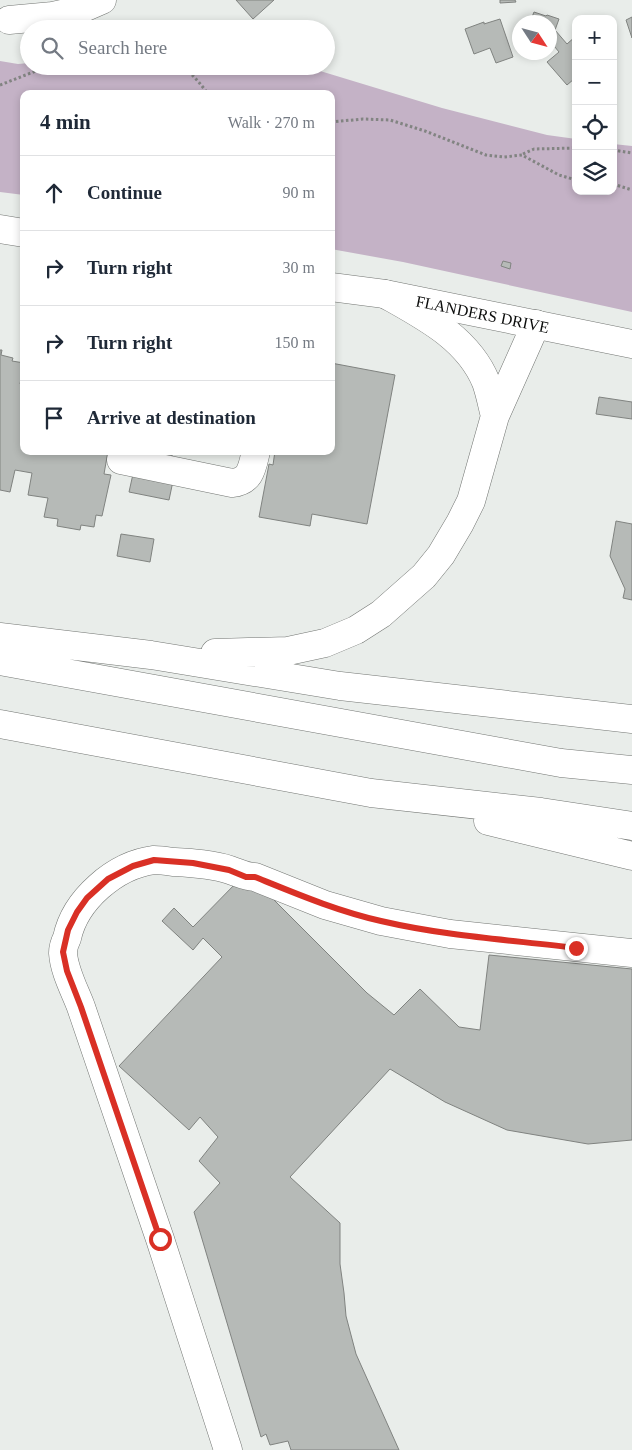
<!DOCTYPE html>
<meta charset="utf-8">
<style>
body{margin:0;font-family:"Times New Roman",serif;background:#f6f6f7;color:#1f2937}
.controls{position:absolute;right:15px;top:15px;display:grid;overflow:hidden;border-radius:10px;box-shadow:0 2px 8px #0003}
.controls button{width:45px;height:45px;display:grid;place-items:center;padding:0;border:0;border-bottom:1px solid #e0e1e3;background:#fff;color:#1f2937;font:25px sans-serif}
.compass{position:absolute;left:512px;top:15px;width:45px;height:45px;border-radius:50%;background:#fff;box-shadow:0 2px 8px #0003;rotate:126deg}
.stop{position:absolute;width:15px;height:15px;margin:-11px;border:4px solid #d93025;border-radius:50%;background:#fff}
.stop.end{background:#d93025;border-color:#fff;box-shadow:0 1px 5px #0008}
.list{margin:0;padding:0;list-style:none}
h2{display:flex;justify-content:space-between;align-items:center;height:65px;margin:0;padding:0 20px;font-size:21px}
h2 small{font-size:16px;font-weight:400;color:#747a83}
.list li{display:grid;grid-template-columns:32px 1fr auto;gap:15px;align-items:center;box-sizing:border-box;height:75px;padding:0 20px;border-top:1px solid #e0e1e3}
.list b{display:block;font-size:19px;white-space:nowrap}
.list em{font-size:16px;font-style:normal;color:#747a83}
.icon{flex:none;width:28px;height:28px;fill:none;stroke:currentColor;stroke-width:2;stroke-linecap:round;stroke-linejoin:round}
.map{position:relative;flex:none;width:632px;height:1450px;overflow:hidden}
.search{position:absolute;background:#fff;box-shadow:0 2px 8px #0003;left:20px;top:20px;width:315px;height:55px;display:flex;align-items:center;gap:12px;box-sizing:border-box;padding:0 18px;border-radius:28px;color:#747a83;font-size:19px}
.panel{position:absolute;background:#fff;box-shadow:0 2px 8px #0003;left:20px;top:90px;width:315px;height:365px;border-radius:10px}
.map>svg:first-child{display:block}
.green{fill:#c4b2c6}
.building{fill:#b6bab7;stroke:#808380}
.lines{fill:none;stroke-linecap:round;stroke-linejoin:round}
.minor-casing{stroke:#737673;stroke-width:29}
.highway-casing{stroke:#737673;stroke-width:29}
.path{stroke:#828482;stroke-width:3;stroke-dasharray:2.5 2.5;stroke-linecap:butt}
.minor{stroke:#fff;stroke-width:28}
.highway{stroke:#fff;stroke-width:28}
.route{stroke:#d93025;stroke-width:6}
.labels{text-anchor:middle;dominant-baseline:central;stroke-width:4;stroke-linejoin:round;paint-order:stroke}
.street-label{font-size:16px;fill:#0b0c0b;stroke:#f7fbf7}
</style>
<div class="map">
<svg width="632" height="1450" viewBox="0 0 632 1450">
<rect width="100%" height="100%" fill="#e9edea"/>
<path class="green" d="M0 61 18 64 29 63V66L307 67 442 108 547 135 576 139V191H613V144L632 146V312L403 262 331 249V94H24V195L0 192Z"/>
<path class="building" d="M236 0H274L253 19Z
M500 0H515L516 2 500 3Z
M534 12 546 16 547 15 559 19 555 30 567 44 576 36V82L574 79 567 85 547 62 559 52 550 41V22H530Z
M632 17V38L626 20Z
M500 19 513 57 496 63 490 48 474 54 465 29 484 22V24Z
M503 261 511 263 510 269 501 266Z
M0 350H2L1 355 13 358 12 361 24 363 20 384 24 385V451H108L104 474 111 475 102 516 96 515 94 527 81 525 80 530 57 526 58 519 44 517 48 498 28 495 32 473 15 470 10 492 0 490Z
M331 363 395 375 367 524 312 514 310 526 259 517 269 464 273 465 275 451H331Z
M599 397 632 402V419L596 414Z
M157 451H173L171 460 156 458Z
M133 474 173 481 169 500 129 492Z
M616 521 632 524V600L623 598 625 589 610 556Z
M121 534 154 539 150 562 117 556Z
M238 881 261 887 367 993 394 1015 420 989 459 1027 480 1030 489 955 632 969V1140L588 1144 507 1130 445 1102 390 1069 290 1177 340 1223V1264L344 1293 346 1316 356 1354 399 1450H291L288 1441 270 1445 266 1434 261 1437 194 1212 220 1183 199 1161 218 1137 200 1117 189 1130 119 1066 222 957 203 938 193 950 162 921 174 908 193 927Z"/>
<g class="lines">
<defs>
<g id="minor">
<path d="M9 20 53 16 79 10 102 0"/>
<path d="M0 229 24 233"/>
<path id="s1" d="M331 287 385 294 632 344"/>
<path d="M123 451 121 460 232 483C251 481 252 468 256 451"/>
<path d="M228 1450 160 1239 81 1007C75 991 64 971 63 953 63 948 65 942 67 938 75 900 115 865 154 860 160 860 167 861 173 862 191 863 212 864 230 870 239 873 246 877 255 877L325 905 381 921 450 934 632 953"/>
</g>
<path id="highway" d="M385 294C424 316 468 338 486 382 490 393 492 405 495 416
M0 637 151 655 340 686 632 719
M215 653 288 651 325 643 356 630 381 614 424 576 441 555 460 523 471 501 495 416 536 324
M0 661 561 763 632 770
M0 724 371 793 541 812 632 826
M488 821 632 856"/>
</defs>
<use href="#minor" class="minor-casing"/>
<use href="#highway" class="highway-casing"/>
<path class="path" d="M180 66C192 73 200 83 208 94
M0 85 41 69 57 66
M331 122 363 119 390 120 425 131 486 155 504 157 522 155 559 175 576 180
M613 150 632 153
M523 154 534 149 576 148
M613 184 632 190"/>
<use href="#minor" class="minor"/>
<use href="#highway" class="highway"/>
</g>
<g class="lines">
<path class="route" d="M160 1239 81 1007 67 971 63 952 68 930 77 912 87 898 108 879 133 866 154 860 193 863 229 870 246 877H255C297 894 337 911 381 921 445 936 511 940 576 948"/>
</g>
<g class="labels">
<g class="street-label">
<text stroke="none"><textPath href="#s1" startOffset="154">FLANDERS DRIVE</textPath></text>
</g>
</g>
</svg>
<div class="controls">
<button>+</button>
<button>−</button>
<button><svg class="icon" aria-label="locate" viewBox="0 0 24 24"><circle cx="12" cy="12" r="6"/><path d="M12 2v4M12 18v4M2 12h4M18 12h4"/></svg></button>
<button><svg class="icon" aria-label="layers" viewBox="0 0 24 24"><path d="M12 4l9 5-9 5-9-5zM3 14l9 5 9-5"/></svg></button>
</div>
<svg class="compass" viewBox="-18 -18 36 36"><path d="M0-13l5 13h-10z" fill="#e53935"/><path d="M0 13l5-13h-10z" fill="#747a83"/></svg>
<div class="stop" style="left:160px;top:1239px"></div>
<div class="stop end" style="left:576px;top:948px"></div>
<div class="search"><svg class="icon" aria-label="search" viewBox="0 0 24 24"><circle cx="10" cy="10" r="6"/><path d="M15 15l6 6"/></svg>Search here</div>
<section class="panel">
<h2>4 min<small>Walk · 270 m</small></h2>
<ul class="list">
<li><svg class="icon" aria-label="ahead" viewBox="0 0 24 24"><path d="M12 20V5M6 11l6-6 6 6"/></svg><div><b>Continue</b></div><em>90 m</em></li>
<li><svg class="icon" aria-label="right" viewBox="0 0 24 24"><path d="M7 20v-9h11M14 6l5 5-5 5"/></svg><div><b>Turn right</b></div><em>30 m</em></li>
<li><svg class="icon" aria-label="right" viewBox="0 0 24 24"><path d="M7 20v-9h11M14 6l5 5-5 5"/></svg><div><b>Turn right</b></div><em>150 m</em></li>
<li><svg class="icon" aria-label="arrive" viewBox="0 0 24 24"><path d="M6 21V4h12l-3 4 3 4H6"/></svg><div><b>Arrive at destination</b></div></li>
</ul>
</section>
</div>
